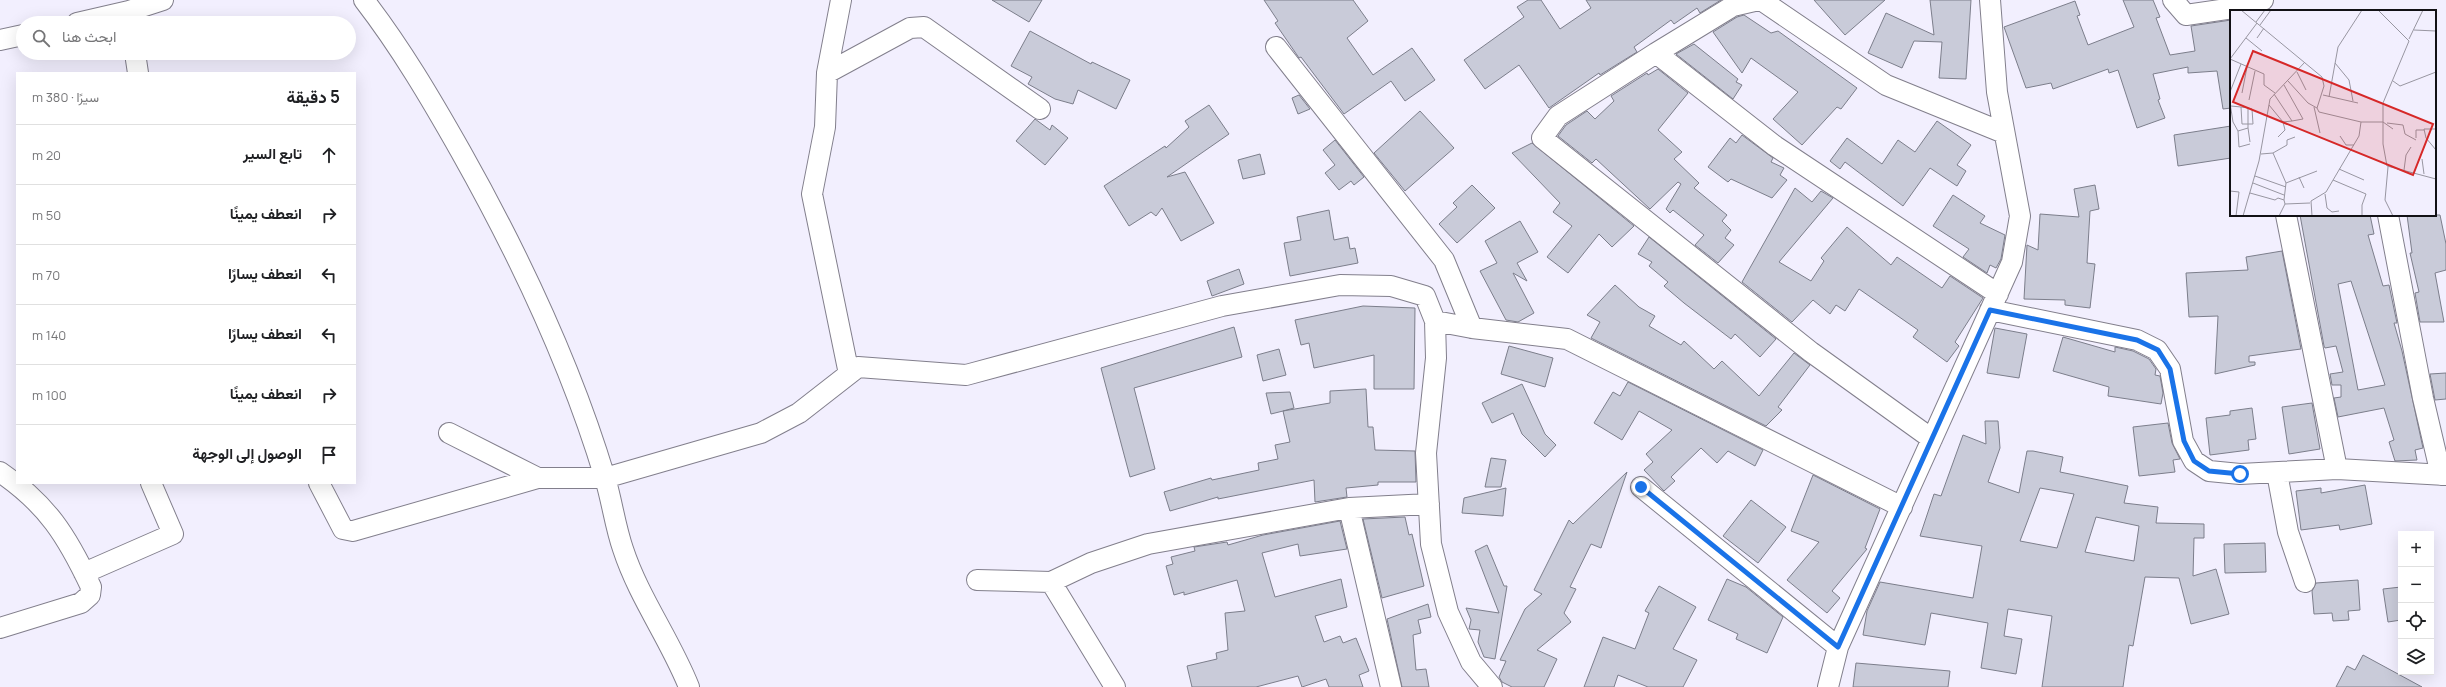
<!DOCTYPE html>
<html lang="ar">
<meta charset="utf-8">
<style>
body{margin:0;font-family:Manrope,Vazirmatn,sans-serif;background:#f6f6f6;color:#202124;direction:rtl}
.controls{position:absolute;right:12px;bottom:12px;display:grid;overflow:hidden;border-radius:0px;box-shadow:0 4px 16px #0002}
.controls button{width:36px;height:36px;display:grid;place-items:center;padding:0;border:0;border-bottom:1px solid #e0e0e0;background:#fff;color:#202124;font:20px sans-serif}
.stop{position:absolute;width:12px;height:12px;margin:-9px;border:3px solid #1a73e8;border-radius:50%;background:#fff}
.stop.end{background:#1a73e8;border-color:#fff;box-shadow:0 1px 4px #0008}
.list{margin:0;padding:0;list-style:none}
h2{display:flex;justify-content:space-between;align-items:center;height:52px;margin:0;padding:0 16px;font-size:17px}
h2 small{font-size:13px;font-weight:400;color:#757577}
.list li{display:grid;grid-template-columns:26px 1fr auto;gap:12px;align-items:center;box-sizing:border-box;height:60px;padding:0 16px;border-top:1px solid #e0e0e0}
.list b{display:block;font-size:15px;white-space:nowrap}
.list em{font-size:13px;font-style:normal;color:#757577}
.icon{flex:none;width:22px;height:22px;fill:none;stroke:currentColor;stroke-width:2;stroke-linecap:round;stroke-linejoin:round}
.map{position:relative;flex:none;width:2446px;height:687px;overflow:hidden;direction:ltr}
.search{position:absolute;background:#fff;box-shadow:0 4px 16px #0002;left:16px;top:16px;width:340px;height:44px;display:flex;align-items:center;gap:10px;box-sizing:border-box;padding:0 14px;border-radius:22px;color:#757577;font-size:15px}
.panel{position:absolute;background:#fff;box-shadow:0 4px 16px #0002;left:16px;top:72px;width:340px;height:412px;border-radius:0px;direction:rtl}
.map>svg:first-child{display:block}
.building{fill:#c9cbd9;stroke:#7c7e8b;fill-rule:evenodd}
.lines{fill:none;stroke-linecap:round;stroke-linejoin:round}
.minor-casing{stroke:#827f8c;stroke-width:22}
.minor{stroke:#fff;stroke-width:20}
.route{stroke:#1a73e8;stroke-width:5}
.inset-road{fill:none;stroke:#9896a1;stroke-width:1}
.view{fill:#d62828;fill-opacity:0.15;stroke:#d62828;stroke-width:2}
.inset-edge{fill:none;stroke:#121115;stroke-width:2}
</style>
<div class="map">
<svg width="2446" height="687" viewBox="0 0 2446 687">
<rect width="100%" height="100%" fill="#f2effe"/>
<path class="building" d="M992 0H1042L1029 22Z
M1264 0H1353L1368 21 1347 38 1373 75 1412 48 1435 80 1405 101 1391 81 1344 114 1301 57 1299 58 1297 55 1275 23 1278 21Z
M1528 0H1541L1560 29 1591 8 1586 0H1721L1700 13 1697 8 1674 24 1671 20 1634 47 1637 52 1600 75 1599 73 1549 108 1519 65 1485 89 1464 60 1524 17 1517 7Z
M1814 0H1885L1845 35Z
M1930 0H1971L1966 79 1939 78 1942 42 1914 41 1902 68 1868 53 1886 13 1934 35Z
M2123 0H2153L2160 17 2156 18 2170 55 2195 51 2191 26 2231 20V108L2223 109 2217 71 2188 73V67L2153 74 2160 99 2158 100 2165 118 2137 128 2118 70 2109 73 2108 69 2053 89 2051 83 2026 88 2004 27 2075 1 2080 15 2077 16 2088 45 2134 27Z
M1744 15 1771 33 1778 31 1857 88 1841 109 1837 107 1802 145 1773 119 1798 92 1751 58 1742 73 1713 32 1737 17Z
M1030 31 1091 64 1092 62 1130 80 1116 109 1078 90 1073 104 1055 99 1028 84 1032 77 1011 66Z
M1694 44 1738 79 1736 82 1742 85 1733 99 1676 54Z
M1658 69 1688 93 1658 130 1682 152 1674 159 1699 183 1694 188 1727 215 1722 221 1731 230 1725 238 1734 245 1718 263 1695 245 1704 235 1673 210 1670 213 1666 209 1681 184 1678 182 1650 209 1596 159 1592 163 1558 136 1566 125 1587 111 1595 119 1614 101 1611 96 1647 73 1648 75Z
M1299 95 1310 109 1298 114 1292 98Z
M1209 105 1229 134 1167 177 1185 172 1214 223 1181 241 1162 208 1156 216 1151 212 1129 226 1104 186 1165 146 1166 148 1189 127 1185 121Z
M1420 111 1454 148 1405 191 1374 153Z
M1035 119 1050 130 1052 125 1068 138 1045 165 1016 141Z
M1937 121 1971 145 1957 165 1966 171 1957 186 1930 168 1903 206 1845 162 1840 169 1830 161 1847 138 1882 164 1898 140 1915 152Z
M2231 126V158L2178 166 2174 135Z
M1742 135 1773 158 1771 162 1784 168 1780 175 1787 180 1772 198 1731 179 1728 182 1708 167 1730 138 1736 143Z
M1335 140 1364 177 1354 185 1351 181 1339 190 1325 173 1335 165 1323 150Z
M1532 143 1634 226 1612 247 1599 234 1568 273 1547 257 1572 226 1553 212 1560 203 1512 153Z
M1260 154 1265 174 1243 179 1238 160Z
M1472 185 1495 208 1457 243 1439 224 1457 207 1453 203Z
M2095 185 2099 209 2090 211 2087 263 2095 264 2090 308 2065 305V300L2024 299 2027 245 2038 250 2040 214 2079 217 2074 189Z
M1795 188 1812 202 1821 191 1833 198 1779 262 1811 281 1824 261 1821 258 1847 227 1891 265 1897 257 1942 288 1950 276 1983 298 1955 342 1959 346 1947 362 1913 337 1918 330 1859 289 1845 311 1836 305 1830 314 1813 300 1792 322 1742 282Z
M1953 195 1985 216 1980 223 2005 235 2001 259 1996 268 1990 265 1987 273 1963 257 1969 249 1933 226Z
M1329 210 1334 240 1348 237 1350 249 1355 248 1358 263 1290 276 1284 243 1301 240 1297 217Z
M2300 215H2370L2374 234 2368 235 2383 286 2389 285 2397 323H2394L2402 351 2423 448 2415 450 2417 460 2395 461 2389 442 2394 440 2384 408 2338 417 2334 398 2341 397V385H2332L2330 374 2343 372 2336 346 2325 348 2324 346ZM2351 281 2385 385 2358 390 2338 284Z
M2407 215H2440L2446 244V270L2435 273 2444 322H2420L2415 293 2419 292 2410 253H2412Z
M1520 221 1538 252 1517 263 1527 281 1513 273 1534 313 1518 322 1506 320 1480 271 1497 263 1485 241Z
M1649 237 1776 339 1760 357 1735 334 1731 339 1684 303 1664 286 1668 282 1649 266 1652 262 1638 254Z
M2282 251 2301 349 2249 356V362H2255V365L2215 374 2218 316 2189 317 2186 273 2248 270 2246 257Z
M1239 269 1244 284 1212 296 1207 281Z
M1615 285 1639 307 1655 316 1649 326 1681 345 1684 341 1714 369 1722 361 1759 396 1794 353 1810 365 1778 407 1782 410 1766 426 1591 338 1600 322 1587 315Z
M1363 306 1415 308 1414 389H1374V355L1314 368 1309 343 1301 345 1295 320Z
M1234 327 1242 357 1134 388 1155 469 1130 477 1101 368Z
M1995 328 2027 334 2019 378 1987 373Z
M2063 337 2115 352V347L2133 351 2149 359 2156 369 2155 375 2160 376 2163 393 2161 404 2108 396 2109 387 2053 371Z
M1509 346 1553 358 1545 387 1501 374Z
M1279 349 1286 375 1263 381 1257 355Z
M2446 373V399L2435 400 2430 374Z
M1628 382 1763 450 1755 466 1728 451 1717 463 1701 448 1671 477 1675 481 1664 491 1644 470 1653 462 1646 454 1672 430 1639 411 1622 440 1594 423 1613 392 1620 396Z
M1522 384 1545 434 1556 445 1545 457 1522 434 1513 413 1492 423 1482 403Z
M1366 389 1368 427H1373L1375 450 1415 451 1416 482H1378V485L1346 488 1347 497 1315 502 1314 480 1218 499V497L1170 511 1164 492 1211 478 1212 480 1259 470 1258 463 1278 459 1275 445 1290 442 1283 411 1271 414 1266 393 1290 392 1294 408 1283 411 1330 403V391Z
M2312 403 2320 449 2289 454 2282 407Z
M2252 408 2256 439 2248 440 2249 450 2210 455 2206 418 2230 415V411Z
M1985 421H1998L2000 448 1988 482 2019 493 2027 451H2033L2063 457 2060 472 2128 486 2124 503 2158 507 2156 523 2204 524V538H2194L2193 576 2216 569 2229 614 2191 624 2179 578 2145 577 2133 646 2129 645 2123 687H2042L2052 616 2008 609 2004 636 2022 639 2016 674 1981 668 1988 623 1931 613 1925 645 1863 635 1867 611 1880 582 1973 598 1982 546 1920 536 1934 494 1941 496 1963 435 1986 444ZM2040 488 2074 494 2057 548 2020 541ZM2096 517 2139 526 2134 561 2085 552Z
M2168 423 2172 443 2180 459 2173 460 2175 472 2139 476 2133 427Z
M1491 458 1506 460 1501 487H1485Z
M1627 472 1601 548 1591 544 1570 587 1576 589 1564 613 1571 622 1537 650 1557 659 1544 687H1512L1502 682 1499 677 1506 661 1500 660 1525 609 1542 594 1534 590 1569 520 1573 524Z
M1813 475 1880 509 1865 548 1867 549 1832 591 1840 598 1827 613 1787 580 1819 542 1791 531Z
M2365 485 2372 524 2340 530 2339 525 2301 530 2296 491 2321 488V493Z
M1506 488 1503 516 1462 513 1464 498Z
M1751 500 1786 527 1758 563 1723 536Z
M1405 517 1409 535 1412 534 1424 586 1382 598 1363 519Z
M1340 521 1347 549 1300 556 1298 544 1262 553 1275 597 1341 579 1347 607 1315 616 1324 642 1340 636 1343 643 1356 638 1369 671 1359 675 1363 687H1329L1326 679 1302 687 1298 676 1256 687H1192L1187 666 1217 659 1216 653 1228 650 1225 613 1245 611 1237 580 1184 595V592L1174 595 1166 566 1173 564 1171 557 1195 551 1194 547 1227 542 1228 545 1263 535Z
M2265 543 2266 572 2225 573 2224 544Z
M1487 545 1504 586H1507L1495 659 1484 657 1478 642 1480 630 1469 629 1471 620 1466 608 1499 613 1475 551Z
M1727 579 1746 587 1783 617 1767 653 1736 639 1738 634 1708 620Z
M2358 580 2360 610 2348 611 2349 620 2333 621 2332 613 2314 614 2312 591 2316 583Z
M1659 586 1696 607 1673 649 1697 660 1683 687H1648L1618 675 1614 687H1584L1603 637 1635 649 1649 613 1645 611Z
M2401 587V620L2388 622 2383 589Z
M1428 604 1431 617 1418 620 1421 633 1413 635 1416 670 1426 669 1429 687H1402L1387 619Z
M2363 655 2422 687H2336L2347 666 2355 670Z
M1856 663 1950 671 1948 687H1853Z"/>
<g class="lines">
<defs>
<path id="minor" d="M364 0C401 48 431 99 461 152 519 255 571 365 605 478 612 501 615 526 623 549 639 598 670 639 689 687
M841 0 827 73 825 127 812 194 849 374
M1759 0 1733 6 1656 53 1775 146 1998 294
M1761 0 1886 85 2004 133
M2173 0 2186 15 2240 7 2263 0
M77 23 129 11 163 0
M0 40 23 35
M1276 47 1444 260 1472 328
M135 53 138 73
M1656 53 1558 116 1542 138 1811 352 1932 439
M827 73 910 28 924 27 1040 109
M2286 215 2337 469
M2388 215 2423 398 2441 475
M1990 310 2137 340 2157 350 2170 369 2183 441 2194 461 2209 471 2240 474 2337 469 2446 475
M1435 321 1472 328 1567 339 1902 507
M449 433 538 478H605L761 433 799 413 858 367 966 375 1222 306 1340 285 1391 286 1425 296 1435 321 1436 358 1426 453 1431 544 1448 612 1471 662 1492 687
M0 472C47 504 67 536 91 587L90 595 81 603 0 628
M2277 473 2288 532 2305 582
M319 483 343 529 353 531 538 478
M1641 487 1838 647
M1349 508 1391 687
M84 573 173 534 151 483
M977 580 1051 582 1091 563 1148 544 1349 508 1429 504
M1051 582 1115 687
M1828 687 1838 647 2012 262 2020 216 1997 92 1990 0"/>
</defs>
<use href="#minor" class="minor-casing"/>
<use href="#minor" class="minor"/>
</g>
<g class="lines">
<path class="route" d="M1641 487 1838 647 1990 310 2137 340 2158 350 2170 369 2184 441 2194 461 2209 471 2240 474"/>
</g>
<g transform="translate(2230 10)">
<rect width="206" height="206" fill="#f2effe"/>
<path class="inset-road" d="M11 0 92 67 94 76 87 98 89 102 131 112H153L163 119M148 0 179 31 153 93V134L157 156 206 169M26 12 35 0M30 15 41 0M184 20 206 21M16 28 32 41M27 28 34 18M179 29 193 0M0 49 34 64V75L45 83M0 49 27 13M105 53 119 70 123 91M67 62 76 80M58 71 78 93 87 98M163 71 170 76 206 62M54 75 73 109 62 111M0 82 11 54M12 83 17 57M44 84 62 111 53 112M93 85 128 93M99 87 108 37 132 0M19 90 25 61M0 93 3 112 8 121 18 118V98M39 95 53 112 55 120 48 127M1 96 11 97 18 98 22 99 23 114H12L11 97M84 97 90 123M157 113 173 115 175 124 186 130M18 118 20 132M206 119H194L196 128 206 140M8 121 9 137 20 134M110 126 116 135H124M186 128V120H194M43 143 56 173 54 190M31 144 43 143 57 135V130L65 127M192 149 194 164M158 157 155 190 163 206M109 159 134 170M174 160 176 145 181 137M25 166 56 177M69 167 74 178M103 170 136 184 132 195V206M23 173 54 185M56 173 87 161M0 181 9 182 6 206M20 183 45 190 48 188 54 190 55 194M95 184 97 198 102 202 109 201M13 206 29 151 40 89 75 52M49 206 55 194 80 193M82 206 81 191 96 182 129 126 131 112"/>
<path class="view" d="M23 41 203 114 183 165 3 92Z"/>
<rect width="206" height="206" class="inset-edge"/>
</g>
</svg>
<div class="controls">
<button>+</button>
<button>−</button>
<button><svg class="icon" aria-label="locate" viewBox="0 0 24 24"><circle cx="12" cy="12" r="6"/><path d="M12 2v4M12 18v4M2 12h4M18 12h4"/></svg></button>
<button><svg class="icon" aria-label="layers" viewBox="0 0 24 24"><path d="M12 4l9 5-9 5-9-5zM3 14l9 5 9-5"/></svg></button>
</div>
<div class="stop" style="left:2240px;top:474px"></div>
<div class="stop end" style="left:1641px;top:487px"></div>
<div class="search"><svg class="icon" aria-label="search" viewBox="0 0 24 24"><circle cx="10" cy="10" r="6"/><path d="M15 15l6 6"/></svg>ابحث هنا</div>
<section class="panel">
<h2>5 دقيقة<small>سيرًا · 380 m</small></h2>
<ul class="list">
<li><svg class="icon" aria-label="ahead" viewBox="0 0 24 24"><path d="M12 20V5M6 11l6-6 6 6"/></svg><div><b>تابع السير</b></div><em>20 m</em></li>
<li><svg class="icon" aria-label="right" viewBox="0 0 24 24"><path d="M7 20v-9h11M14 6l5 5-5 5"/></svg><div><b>انعطف يمينًا</b></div><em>50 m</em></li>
<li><svg class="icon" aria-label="left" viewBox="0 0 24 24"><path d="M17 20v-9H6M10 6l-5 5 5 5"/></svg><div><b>انعطف يسارًا</b></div><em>70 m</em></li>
<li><svg class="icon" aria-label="left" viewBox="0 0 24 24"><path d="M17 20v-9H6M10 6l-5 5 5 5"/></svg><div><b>انعطف يسارًا</b></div><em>140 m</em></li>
<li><svg class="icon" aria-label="right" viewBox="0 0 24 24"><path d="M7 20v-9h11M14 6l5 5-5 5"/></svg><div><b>انعطف يمينًا</b></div><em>100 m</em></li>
<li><svg class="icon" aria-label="arrive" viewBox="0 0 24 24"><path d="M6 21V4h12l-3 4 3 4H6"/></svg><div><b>الوصول إلى الوجهة</b></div></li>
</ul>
</section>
</div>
